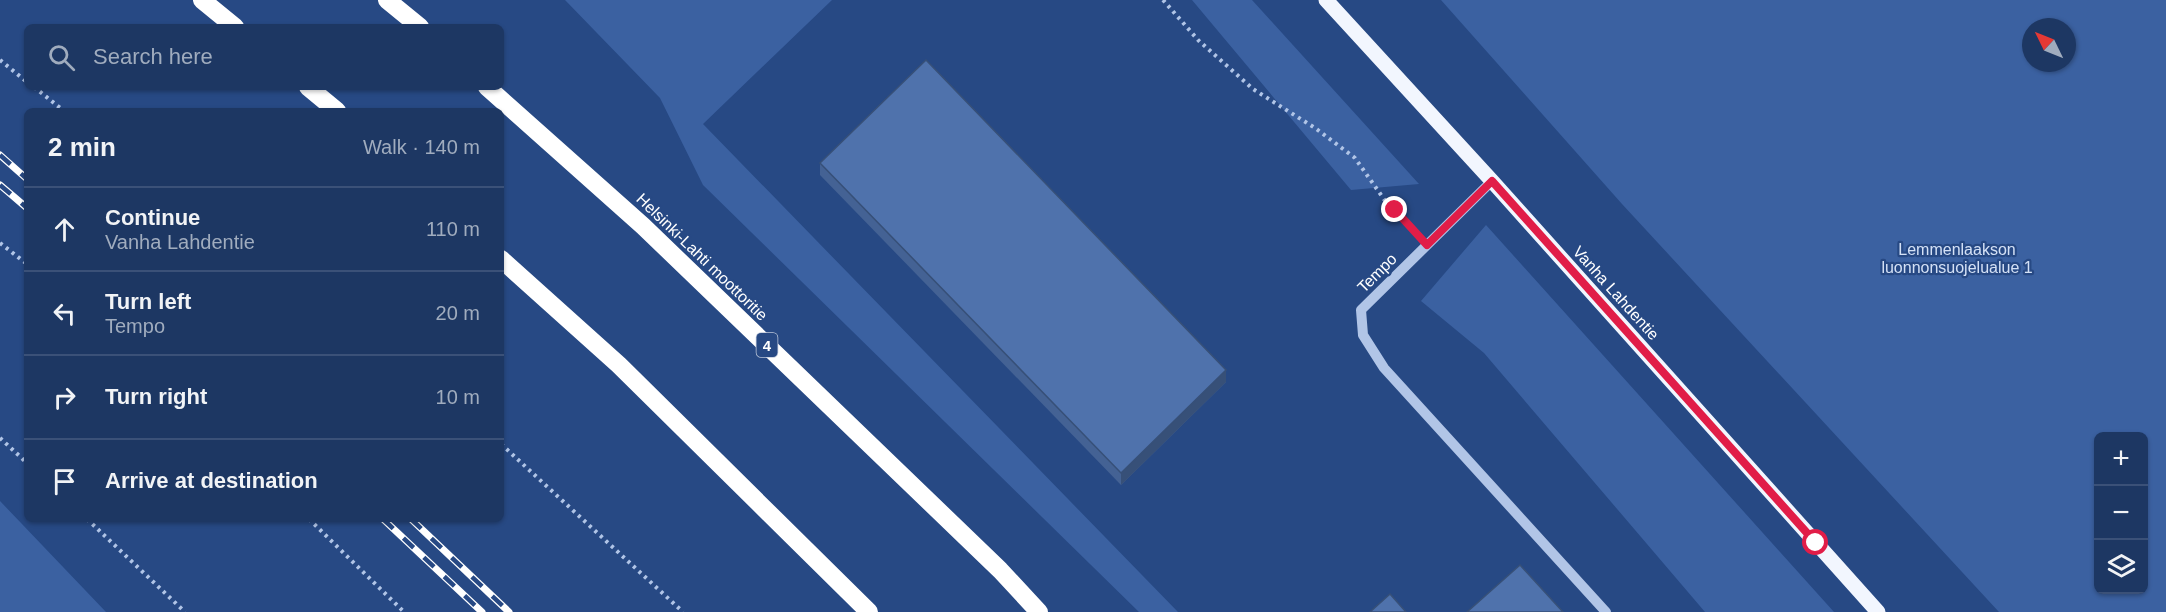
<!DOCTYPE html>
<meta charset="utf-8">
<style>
body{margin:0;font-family:Arial,sans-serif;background:#2a426c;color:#f1f3f6}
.controls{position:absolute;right:18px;bottom:18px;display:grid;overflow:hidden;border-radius:9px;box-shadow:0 2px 4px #0004}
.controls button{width:54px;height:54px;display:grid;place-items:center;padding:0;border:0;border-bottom:2px solid #3b5178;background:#1d3763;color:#f1f3f6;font:30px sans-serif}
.compass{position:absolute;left:2022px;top:18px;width:54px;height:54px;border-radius:50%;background:#1d3763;box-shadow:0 2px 4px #0004;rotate:313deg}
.stop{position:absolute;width:18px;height:18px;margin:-14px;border:4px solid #e11d48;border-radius:50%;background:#fff}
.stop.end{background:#e11d48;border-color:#fff;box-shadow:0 2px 6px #0008}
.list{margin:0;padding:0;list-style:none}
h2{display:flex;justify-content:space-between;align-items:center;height:78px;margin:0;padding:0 24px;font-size:26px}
h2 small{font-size:20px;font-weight:400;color:#a0acbe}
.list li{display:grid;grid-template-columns:39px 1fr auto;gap:18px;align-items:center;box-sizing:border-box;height:84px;padding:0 24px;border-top:2px solid #3b5178}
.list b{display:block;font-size:22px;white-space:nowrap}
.list p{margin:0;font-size:20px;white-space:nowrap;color:#a0acbe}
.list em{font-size:20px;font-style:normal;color:#a0acbe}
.icon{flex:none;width:33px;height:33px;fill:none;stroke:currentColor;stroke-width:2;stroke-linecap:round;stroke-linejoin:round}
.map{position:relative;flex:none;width:2166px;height:612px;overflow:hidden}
.search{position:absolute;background:#1d3763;box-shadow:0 2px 4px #0004;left:24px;top:24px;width:480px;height:66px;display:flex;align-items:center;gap:15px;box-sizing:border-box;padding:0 21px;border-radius:9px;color:#a0acbe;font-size:22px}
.panel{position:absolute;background:#1d3763;box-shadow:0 2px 4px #0004;left:24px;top:108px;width:480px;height:414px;border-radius:9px}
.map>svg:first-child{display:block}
.green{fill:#3b61a1;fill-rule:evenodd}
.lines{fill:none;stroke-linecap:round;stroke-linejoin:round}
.path{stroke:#b1c5e7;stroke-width:4;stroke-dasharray:3 4.5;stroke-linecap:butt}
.minor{stroke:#b1c5e7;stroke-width:10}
.major{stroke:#f2f6fe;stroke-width:15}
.highway{stroke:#fff;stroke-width:18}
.rail-casing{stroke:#fff;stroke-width:7}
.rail{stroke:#274984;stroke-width:4.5;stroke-dasharray:14;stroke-linecap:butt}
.wall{fill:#446294}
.shaded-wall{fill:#375078}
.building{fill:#4f72ac;stroke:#375078;stroke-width:1.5}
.route{stroke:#e11d48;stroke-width:8}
.labels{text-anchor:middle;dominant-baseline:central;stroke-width:4.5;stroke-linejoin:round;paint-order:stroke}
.shield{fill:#274984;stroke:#bec8da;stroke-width:1.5}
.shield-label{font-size:15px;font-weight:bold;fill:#fff}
.park-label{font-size:16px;fill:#d4e1f6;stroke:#274984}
.street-label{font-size:16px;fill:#fff;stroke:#274984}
</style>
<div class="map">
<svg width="2166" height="612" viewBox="0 0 2166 612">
<rect width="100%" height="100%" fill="#274984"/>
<path class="green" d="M565 0H832L703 124 1178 612H1139L703 185 660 98Z
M1192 0H1252L1419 184 1351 190Z
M1441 0H2166V612H1999L1622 204ZM2031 27H2067V63H2031ZM2098 436H2144V590H2098Z
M1486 225 1834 612H1705L1484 353 1421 301Z
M0 501 106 612H0Z"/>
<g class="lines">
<path class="path" d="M1163 0 1199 41 1253 89 1315 128 1355 158 1386 202 1414 231
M0 60 27 82
M34 87 64 111
M0 243 27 264
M0 438 27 463
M501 444 683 612
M87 519 185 612
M309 519 404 612"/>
<path class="minor" d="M1492 181 1361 310 1363 335 1384 368 1606 612"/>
<path class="major" d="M1326 0 1492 181 1878 612"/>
<path class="highway" d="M202 0 235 27
M387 0 420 27
M308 87 337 111
M487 87 643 226 1000 570 1039 612
M501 259 619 365 869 612"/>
<defs>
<path id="rail" d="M0 155 27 179
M0 185 27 208
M383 519 482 612
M411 519 509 612"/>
</defs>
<use href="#rail" class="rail-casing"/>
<use href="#rail" class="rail"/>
</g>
<path class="wall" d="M820 163 1226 382 1121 485 820 175Z"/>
<path class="shaded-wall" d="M1226 370V382L1121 485V473Z"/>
<path class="building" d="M926 60 1226 370 1121 473 820 163Z
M1520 565 1563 612H1467Z
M1390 594 1406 612H1370Z"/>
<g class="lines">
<path class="route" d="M1395 210 1427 245 1492 181 1816 543"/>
</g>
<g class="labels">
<rect class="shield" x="756.5" y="333" width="21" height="24" rx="4.5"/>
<g class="shield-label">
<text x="767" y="345">4</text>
</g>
<g class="park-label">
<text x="1957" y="249">Lemmenlaakson<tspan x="1957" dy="18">luonnonsuojelualue 1</tspan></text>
</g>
<g class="street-label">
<text transform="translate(702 257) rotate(44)">Helsinki-Lahti moottoritie</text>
<text transform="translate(1377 273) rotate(-45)">Tempo</text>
<text transform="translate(1616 293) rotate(48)">Vanha Lahdentie</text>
</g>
</g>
</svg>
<div class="controls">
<button>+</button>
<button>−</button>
<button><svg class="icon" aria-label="layers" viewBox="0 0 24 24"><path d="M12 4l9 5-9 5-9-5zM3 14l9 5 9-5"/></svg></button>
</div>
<svg class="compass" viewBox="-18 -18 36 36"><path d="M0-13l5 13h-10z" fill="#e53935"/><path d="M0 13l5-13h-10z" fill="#a0acbe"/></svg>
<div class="stop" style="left:1816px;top:543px"></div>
<div class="stop end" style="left:1395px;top:210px"></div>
<div class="search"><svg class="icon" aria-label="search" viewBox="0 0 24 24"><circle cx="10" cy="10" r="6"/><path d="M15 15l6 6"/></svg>Search here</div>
<section class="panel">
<h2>2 min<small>Walk · 140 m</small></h2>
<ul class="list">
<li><svg class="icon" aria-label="ahead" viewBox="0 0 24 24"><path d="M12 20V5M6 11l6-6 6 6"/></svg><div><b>Continue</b><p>Vanha Lahdentie</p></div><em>110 m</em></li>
<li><svg class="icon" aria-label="left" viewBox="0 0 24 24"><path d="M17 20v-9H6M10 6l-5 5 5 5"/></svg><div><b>Turn left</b><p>Tempo</p></div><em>20 m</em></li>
<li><svg class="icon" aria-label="right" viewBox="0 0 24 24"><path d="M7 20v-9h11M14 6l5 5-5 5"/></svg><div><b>Turn right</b></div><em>10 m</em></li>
<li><svg class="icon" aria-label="arrive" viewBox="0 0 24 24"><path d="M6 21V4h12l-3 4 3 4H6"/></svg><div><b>Arrive at destination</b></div></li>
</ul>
</section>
</div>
